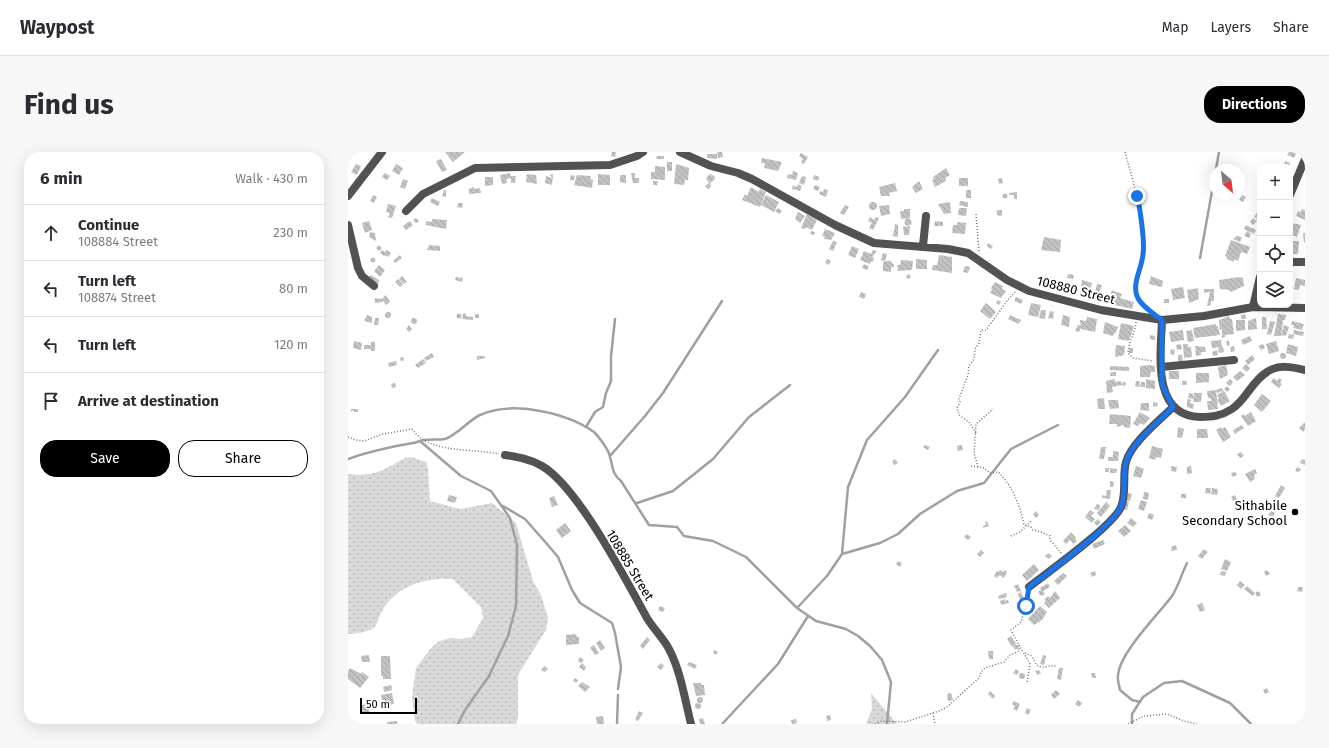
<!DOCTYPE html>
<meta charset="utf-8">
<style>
body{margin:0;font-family:"Fira Sans",sans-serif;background:#f7f7f7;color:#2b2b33}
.controls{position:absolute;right:12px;top:12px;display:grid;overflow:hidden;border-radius:8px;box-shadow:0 4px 16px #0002}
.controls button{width:36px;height:36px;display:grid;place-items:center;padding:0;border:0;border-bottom:1px solid #e1e1e2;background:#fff;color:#2b2b33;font:20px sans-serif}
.compass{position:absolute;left:861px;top:12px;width:36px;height:36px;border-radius:50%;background:#fff;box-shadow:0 4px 16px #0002;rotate:152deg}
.scale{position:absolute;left:12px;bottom:10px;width:57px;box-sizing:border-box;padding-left:4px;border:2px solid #000;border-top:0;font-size:11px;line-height:14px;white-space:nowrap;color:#000;-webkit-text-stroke:3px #fff;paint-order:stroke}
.stop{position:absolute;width:12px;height:12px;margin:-9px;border:3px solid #1a73e8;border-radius:50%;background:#fff}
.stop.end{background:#1a73e8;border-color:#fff;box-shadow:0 1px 4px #0008}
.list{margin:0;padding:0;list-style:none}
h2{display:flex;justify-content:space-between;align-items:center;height:52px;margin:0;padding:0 16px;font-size:17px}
h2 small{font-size:13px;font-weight:400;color:#7c7c81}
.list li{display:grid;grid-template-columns:26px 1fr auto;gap:12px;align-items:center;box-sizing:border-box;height:56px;padding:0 16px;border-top:1px solid #e1e1e2}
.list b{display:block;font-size:15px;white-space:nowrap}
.list p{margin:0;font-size:13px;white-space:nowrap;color:#7c7c81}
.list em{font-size:13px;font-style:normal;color:#7c7c81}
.actions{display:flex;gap:8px;padding:12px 16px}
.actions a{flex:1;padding:9px 0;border:1px solid #000;border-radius:16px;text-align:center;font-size:14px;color:#000}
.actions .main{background:#000;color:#fff}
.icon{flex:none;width:22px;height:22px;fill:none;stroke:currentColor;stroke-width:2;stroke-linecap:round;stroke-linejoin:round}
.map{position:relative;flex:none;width:957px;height:572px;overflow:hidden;border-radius:16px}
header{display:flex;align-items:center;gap:24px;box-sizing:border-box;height:56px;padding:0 20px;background:#fff;border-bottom:1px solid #e1e1e2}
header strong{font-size:19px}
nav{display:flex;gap:22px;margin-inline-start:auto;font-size:14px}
.intro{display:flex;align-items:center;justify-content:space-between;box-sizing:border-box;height:96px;padding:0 24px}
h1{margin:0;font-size:28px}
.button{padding:10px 18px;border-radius:16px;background:#000;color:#fff;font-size:14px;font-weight:700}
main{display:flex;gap:24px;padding:0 24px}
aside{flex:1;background:#fff;border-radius:16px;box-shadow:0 4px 16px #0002}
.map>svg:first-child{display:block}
.grass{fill:url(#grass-dots)}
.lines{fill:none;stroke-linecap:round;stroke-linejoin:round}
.stream{stroke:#a0a0a0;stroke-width:2.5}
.building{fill:url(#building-back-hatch)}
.path{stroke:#747474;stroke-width:1.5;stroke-dasharray:1 2;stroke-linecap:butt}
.minor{stroke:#525252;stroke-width:8}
.route{stroke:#1a73e8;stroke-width:5}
.poi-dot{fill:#000;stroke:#fff;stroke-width:1.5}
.labels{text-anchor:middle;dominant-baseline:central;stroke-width:4;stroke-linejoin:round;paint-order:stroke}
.street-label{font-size:13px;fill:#000;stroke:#fff}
.poi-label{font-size:13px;fill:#000;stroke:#fff;text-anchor:end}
</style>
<header>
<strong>Waypost</strong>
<nav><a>Map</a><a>Layers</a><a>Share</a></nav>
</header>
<div class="intro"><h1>Find us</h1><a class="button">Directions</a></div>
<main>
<aside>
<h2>6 min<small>Walk · 430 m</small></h2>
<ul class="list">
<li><svg class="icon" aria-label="ahead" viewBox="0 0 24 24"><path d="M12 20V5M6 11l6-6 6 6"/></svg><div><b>Continue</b><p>108884 Street</p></div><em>230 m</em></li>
<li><svg class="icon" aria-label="left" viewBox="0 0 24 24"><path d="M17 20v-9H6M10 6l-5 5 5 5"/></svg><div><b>Turn left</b><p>108874 Street</p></div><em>80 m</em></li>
<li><svg class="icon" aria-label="left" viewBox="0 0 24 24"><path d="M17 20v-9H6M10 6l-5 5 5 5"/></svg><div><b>Turn left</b></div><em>120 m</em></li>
<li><svg class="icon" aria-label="arrive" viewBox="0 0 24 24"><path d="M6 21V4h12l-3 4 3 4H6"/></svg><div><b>Arrive at destination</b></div></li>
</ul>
<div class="actions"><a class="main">Save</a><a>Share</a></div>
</aside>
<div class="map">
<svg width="957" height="572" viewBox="0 0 957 572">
<defs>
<pattern id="grass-dots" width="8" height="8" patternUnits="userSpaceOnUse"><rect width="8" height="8" fill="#d9d9d9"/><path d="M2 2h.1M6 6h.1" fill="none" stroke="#b8b8b8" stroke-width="1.8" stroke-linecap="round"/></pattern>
<pattern id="building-back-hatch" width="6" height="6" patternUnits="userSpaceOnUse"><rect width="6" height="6" fill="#c2c2c2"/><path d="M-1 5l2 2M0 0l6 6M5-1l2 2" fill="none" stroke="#a5a5a5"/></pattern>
</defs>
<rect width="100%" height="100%" fill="#fff"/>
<path class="grass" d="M63 305 78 310 80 316 82 349 112 357 144 351 168 371 185 429 193 443 200 466 198 478 170 523V566L168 572H69L67 569 64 545 68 516 83 496 91 489 103 486 113 487 124 485 135 466 133 455 105 427C77 425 47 434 33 461 30 466 30 473 24 477 18 480 7 482 0 482V322C27 325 35 318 57 306Z
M523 541 549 572H518L524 557Z"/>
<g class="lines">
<path class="stream" d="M852 106 871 0
M238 275 247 260 255 255 258 241 263 229V204L267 167
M72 289 113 324 143 339 162 366 169 393 168 454 160 484 141 524 117 558 110 572
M262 304 297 264 315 241 374 149
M0 307C22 299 42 295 65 291 69 291 72 288 76 288 83 287 91 288 97 287 108 284 121 268 132 263 164 248 219 261 246 280 251 285 261 298 262 305 265 315 264 322 273 329L301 373 329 375 336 384 365 389 398 405 449 456 468 469 498 477 510 484 522 494 534 508 543 530 539 572
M289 351 325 339 365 307 401 265 442 233
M155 354 177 367 199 392 210 405 224 438 232 451 264 471 267 481 273 515 270 537
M494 402 532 391 550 382 572 362 609 339 636 331 663 297 710 273
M449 456 479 424 494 402 500 335 519 288 557 245 590 198
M792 550 784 548 772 538C771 533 769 527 770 523 772 500 810 463 824 444 830 435 834 421 839 411
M375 571 430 512 460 464
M269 572 270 543
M784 572V562L795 545 816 531 834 529 882 551 903 572"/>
</g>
<path class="building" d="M97 0H117L105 10Z
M264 0H268L267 5 263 4Z
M369 0H374L375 5 370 6Z
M941 0H949L946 6 939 3Z
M453 1 460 5 456 12 453 10 455 7 451 4Z
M359 2H369V7L359 6Z
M309 4H316V7H308Z
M414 6 434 10 430 19 416 16 417 11H413Z
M93 7 99 18 94 20 88 9Z
M937 9 942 11 940 15H935Z
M319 10H324V19H319Z
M8 12 13 14 9 23 3 20Z
M48 12 55 16 51 23 44 19Z
M328 12 341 16 340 28H337L336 33 326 32Z
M307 14 317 15V28L303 27V20H307Z
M598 16 602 23 597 26 598 29 587 35 584 28 586 27 585 25Z
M445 19 450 21 448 28 439 26 440 22 444 23Z
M37 21 42 24 39 28 34 25Z
M162 21 163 26 158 27 159 31 154 32 152 23Z
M283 21H287V26H291V31H285Z
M179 22 188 23 189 32 178 30Z
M205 22 204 33 197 31 198 24 204 26 202 23Z
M250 22 262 23V33H250Z
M362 22 366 24 367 27 362 31 363 35 360 37 357 34 361 31 358 26Z
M223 23 227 24 226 28H222Z
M229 23 243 24 242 27 245 28 244 36 226 33Z
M272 23H278V31L272 30Z
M466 23 471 25 470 29 465 27Z
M163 24H168L167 31H163Z
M454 24 458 25 456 33 451 31Z
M137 25H145V33L137 34Z
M611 26H620V34H611Z
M654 26 655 31 651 32 650 27Z
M55 27 60 29 57 37 52 35Z
M305 29H310L309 33H305Z
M571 29 575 37 568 41 564 35Z
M547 31 549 39 541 41 542 44H533L531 35Z
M450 32 454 34 452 39 444 37 445 33 449 35Z
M467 33 472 35 470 39 465 37Z
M126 35V37L132 36 133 41 121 42V37Z
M403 35 411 40 412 37 418 40 412 55 394 48 397 42 399 44Z
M476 37 480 38 478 45 471 42 472 39 475 40Z
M96 38H98V45L94 44Z
M618 38H623V46H618Z
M669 40V47H666V43H661V41Z
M654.5 44a2.5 2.5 0 1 1 5 0a2.5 2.5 0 1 1-5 0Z
M25 43 29 45 26 51 22 49Z
M418 43 431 50 426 60 413 53Z
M894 43 898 45 895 50 891 48Z
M84 46 92 50 90 54 82 50Z
M612 49 620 50V55L611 53Z
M602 50 603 61 596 62 590 52Z
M521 54a4 4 0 1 1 8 0a4 4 0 1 1-8 0Z
M110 51H115L114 56 109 55Z
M40 52 48 54 44 66 40 65 42 61 38 60Z
M497 53 501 55 496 63 492 61Z
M541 53 542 62 533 64 531 54Z
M430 56 434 59 431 62 427 59Z
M611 56H619L618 64 610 63Z
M912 56V69L906 65Z
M556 57H562V66L553 67 552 59H556Z
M954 57 957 58V68L948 64 950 59 953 60Z
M649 58H654V64L649 63Z
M450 60 457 64 452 71 447 67Z
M459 62 469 68 464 78 458 75 457 77 453 76Z
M522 65 526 68 528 65 531 66 525 78 521 76 524 71 520 69Z
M68 66 71 69 68 71 65 68Z
M905 66 909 69 905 73 902 70Z
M556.5 70a3.5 3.5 0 1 1 7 0a3.5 3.5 0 1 1-7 0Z
M84 67 99 68 98 77 78 73V69L84 70Z
M21 69 24 78 17 81 14 71Z
M62 69 65 73 58 78 55 74Z
M587 69 595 70V74H586Z
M609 70 618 71 617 82 604 81 605 73H609Z
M944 71 953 73 949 85 944 83V81L942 80Z
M547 72 550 73V85L545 84Z
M898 73 908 78 906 82 896 77Z
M562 74 561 83H556L555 75Z
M477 77 487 81 483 88 476 87 477 85 474 84Z
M463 79 467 80 466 83 462 82Z
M899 79 903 82 901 86 896 84Z
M22 80 27 81 28 89 21 85Z
M955 81H957V91H956Z
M889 84 894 85 892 90 885 87Z
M696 85 713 88 712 100 693 98Z
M883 88 902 95 899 102 893 100 890 109 886 107V110L879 107V105L877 104Z
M485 89 489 90 485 99 481 97Z
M942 89H951L950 102H942Z
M640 91 645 94 643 97 639 94Z
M31 93 34 96 31 99 28 96Z
M81 93 92 94V99L79 98Z
M504 94 511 97 507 106 500 103Z
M34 98 37 100 39 98 43 101 40 105 37 103 36 104 32 101Z
M525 98 529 99 524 105 526 106 525 110 523 109 522 112 512 108 516 99 523 102Z
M535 101 539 102 537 109 533 108Z
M52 103 54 106 47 111 45 109Z
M591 103 604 105V121L584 118 585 113H589Z
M22.5 108a2.5 2.5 0 1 1 5 0a2.5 2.5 0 1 1-5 0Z
M479 107 483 109 481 113 477 111Z
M568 107 579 108V117H568Z
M553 108 565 109 564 118 550 119 549 113H552Z
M538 109H542L546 113V115H543V120L535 119V110Z
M516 112 521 114 519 118 514 116Z
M31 113 37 118 32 125 26 119Z
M617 114 622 115 620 121 615 120Z
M561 122 563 126 559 127 558 124Z
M720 122 726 123 725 127 719 126Z
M23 123 31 128 30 132 21 125Z
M54 124 59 130 55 132 51 127Z
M803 124 815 129 814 135 801 132Z
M108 125 115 126 114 130 107 128Z
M891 125 895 126 896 134 883 140 881 138 872 137 871 128Z
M948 126 957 128V134L952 133 951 138 946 137Z
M50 127 55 133 52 135 47 130Z
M734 128 744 131 741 143 732 141Z
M647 130 655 134 654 137 658 139 653 146 642 141 644 138 643 136Z
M749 132 754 133 751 141 747 140Z
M835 135 837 146 825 148 823 137Z
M850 136 851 147 841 151 839 138Z
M856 137H866V149H863V153L859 154 862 140 856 141Z
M764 138 774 142 772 146 786 150 784 157 759 151Z
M513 140 518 142 516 147 511 145Z
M38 143 42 150 38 153 35 148V150L27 151V146L34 147Z
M668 145 675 148 673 152 666 149Z
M816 147H821V151H816Z
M650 148 653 150 651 153 648 151Z
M638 151 648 160 642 167 632 159Z
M683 151 693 153 690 165 680 163Z
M693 158H698L697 167 691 166Z
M702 159 706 160 705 167 700 166Z
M37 163a3 3 0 1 1 6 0a3 3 0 1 1-6 0Z
M118 161V164L125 165V168L114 167 115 162Z
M108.5 164a2.5 2.5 0 1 1 5 0a2.5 2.5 0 1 1-5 0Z
M127 162H131V166H127Z
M897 162 898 167H893V163Z
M930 162 938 163 937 168H935L933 184H926Z
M19 163 24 165V171L16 169Z
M662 163 673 168 671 172 660 167Z
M715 163 722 165 721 175 713 173Z
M881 164 882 167H884L886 182 877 183V185L874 186V177L872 178 871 168Z
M739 165 749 167 747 180 733 177 732 168 738 169Z
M914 165H918L919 177H914Z
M63 169a3 3 0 1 1 6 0a3 3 0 1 1-6 0Z
M27 166H31L30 173H26Z
M908 166 909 177 900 178V169Z
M888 168H897V178L888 179Z
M922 169 927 170 923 183 919 182Z
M944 169 956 172 954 178 945 176 946 173H943Z
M757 170 770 175 768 180 764 184 755 181Z
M773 171 786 174 781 189 770 187Z
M868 172V174H870L872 183 847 186 845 176Z
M61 173 64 177 61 180 58 177Z
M730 173 733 174 731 180 727 179Z
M936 173 941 175 938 184 933 183Z
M835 178 836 188 823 190 821 180Z
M844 178 846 189 840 190 838 179Z
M946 178 956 180 955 184 945 182Z
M941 182 946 183 945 187 940 186Z
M802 183 807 184V188L802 187Z
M902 184 904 189 895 193 893 188Z
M873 188 874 195 864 196 863 189Z
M6 189 14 191 13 198 5 196Z
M878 189H881L882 193 879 194Z
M928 189 931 199 921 202 918 192Z
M23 190H27V199H23V197H16V193H23Z
M833 192 834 197 829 198 828 193Z
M835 192H840V195H843L844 205 836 206Z
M915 192 917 196 913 198 910 194Z
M940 192 950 195 948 204 938 201Z
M768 193 777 194 776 203 768 205 767 203Z
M847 194 857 195 858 200H853V203L848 204Z
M886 194 887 199 883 200 882 195Z
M875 195 876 200 871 201 870 196Z
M781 196H785V201H781Z
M823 197 827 198 826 203 822 202Z
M869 198 870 203 865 204 864 200Z
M84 201 86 205 78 209 76 206Z
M932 204a3 3 0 1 1 6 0a3 3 0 1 1-6 0Z
M830 203H834L835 209H830Z
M904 203 907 207 900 213 897 209Z
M129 204H137V206L129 208Z
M52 207a2 2 0 1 1 4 0a2 2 0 1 1-4 0Z
M75 207 78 211 70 216 67 213Z
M48 209 49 213 41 215 40 211Z
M898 212 902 216 899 220 894 216Z
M802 213 807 214V220H803L802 225H792V214Z
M878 213 880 223 872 227 870 215Z
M762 214 781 215V219L762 218Z
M821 219H831V227H821Z
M892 219 897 223 889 229 885 225Z
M763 220H768V224H762Z
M848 221H861V230L848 231Z
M926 226 929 229 931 226 934 228 932 231 934 232 931 236 923 230Z
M767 227V230L773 229 774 233 764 235 765 240 759 241 758 229Z
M798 227 807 229V237L798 236Z
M882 227 885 230 882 234 878 231Z
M788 229H792L791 235 787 234Z
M834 229H839L838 233H834Z
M774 232a2 2 0 1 1 4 0a2 2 0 1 1-4 0Z
M793 230H797V235H792Z
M47 231 48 235 44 236 43 232Z
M879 234 882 237 879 240 876 237Z
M874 236 875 239 869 241 868 238Z
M868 238 870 257 860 258 859 249H863V246H860L859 239Z
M876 239 882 249 873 254 869 248 871 247 869 243Z
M841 241 845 242V247L840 246Z
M846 241H854L853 250H845Z
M914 242 923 249 914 260 906 253Z
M756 246 757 257H750L749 247Z
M839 247 843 248 842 251 846 252 845 257 839 255Z
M760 248H770L771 256 762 257Z
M805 250 810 251 809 255 805 254Z
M793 251H801V259L792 258Z
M3 257H10V260H6V258L3 260Z
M792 260 802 266 796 273 792 271 790 274 785 272Z
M903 260 908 269 900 274 893 264 896 262 897 264Z
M762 262 783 264 782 276 776 275V273L768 275 769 272H761Z
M957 270V277L955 280 951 276Z
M894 273 896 276 887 282 885 278Z
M830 275 836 277 834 286 829 285Z
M873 275 874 277 877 275 883 285 875 290 868 278Z
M849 277H859L860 286H849Z
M577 293 582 295 580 298 575 295Z
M614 293 615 298 610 299 609 294Z
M804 294 815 297 813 306 808 305 807 308 801 306Z
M753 295H758L756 307H751Z
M765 299 771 300 770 309H760V305H765Z
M893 300 896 304 892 306 889 302Z
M547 307 550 311 546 313 544 309Z
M954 307 957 308V313L952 311Z
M788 314 796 317 793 326 785 324Z
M823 314 829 315 828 320 823 319Z
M843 314 844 321 839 322V315Z
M949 315 953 317 951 320 947 319Z
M757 316H761V320H757Z
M762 316 769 317 768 321H762Z
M907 317 909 321 906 323 907 327 902 330 897 322Z
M888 320 889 323 884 325 883 321Z
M762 329 766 330 765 335H762Z
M933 333 937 336 931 346 927 344Z
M858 336H863L862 342 857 341Z
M864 336 870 337 869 343 863 342Z
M759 338H763L762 347 754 346V343L758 344Z
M796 340 801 341 800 348 795 347Z
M780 341 784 342 782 349 778 348Z
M833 342H838V346H833Z
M101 343 109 345 107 351 99 349Z
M887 343 889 347 885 349 883 345Z
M206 344 210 353 204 355 201 346Z
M793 348 799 350 796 359 790 357Z
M778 349 781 350 779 358 775 357Z
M758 350 762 354 753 365 749 361Z
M749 352 752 353 751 358 746 357Z
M742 358 746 361 743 364 747 367 744 371 737 365Z
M688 359 691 363 688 366 685 362Z
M923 359 927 361 925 365 920 363Z
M801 361 806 363 804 368 799 366Z
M783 366 789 371 785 375 779 371Z
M750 367 753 370 749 374 746 371Z
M907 367 914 370 912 375 905 372Z
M639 369 641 374 635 376V374L638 373 637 370Z
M850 369H855L856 374 850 375Z
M217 371 223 379 214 386 208 378Z
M777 373 783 379 776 385 770 379Z
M723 380 728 386 727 387 729 389 725 392 722 388 718 392 715 389Z
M619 382 623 385 620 388 616 385Z
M755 388 757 392 746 397 744 392Z
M828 393 829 398 824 399 823 395Z
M856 397 860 400 854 407 850 404Z
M633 398 636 401 632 405 629 402Z
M700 401 704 404 701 407 697 404Z
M877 407 883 410 879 419 873 417Z
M550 409 554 411 552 415 548 412Z
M686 412 691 418 679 429 674 423Z
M652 418 655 420 657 418 659 420 656 426 651 423 649 426 646 424 649 419 650 420Z
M919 418 922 422 918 424 916 420Z
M747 419 748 423 744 425 742 421Z
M873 419 878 420 877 424 872 423Z
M715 421 719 424 710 433 706 429Z
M892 429 897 433 893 437 889 433Z
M700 431 702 435 695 439 697 442 693 444 690 440 693 438 692 436Z
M670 432 673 439 669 440 666 434Z
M899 434 907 441 905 444 896 437Z
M950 435H955L954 440 949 439Z
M707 439 712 446 701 456 696 451 698 449 696 448 700 444 702 446Z
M907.5 442a2.5 2.5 0 1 1 5 0a2.5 2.5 0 1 1-5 0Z
M673 440 676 447 672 448 670 442Z
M658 441 659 445 651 447 650 444Z
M657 447V449L660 448 661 451 653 453 652 449Z
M854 451 857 458 852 460 849 453Z
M312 454 317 456 315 460 310 458Z
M692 454 699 460 694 468 686 473 680 467Z
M228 482 229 485H231V492L218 493V483Z
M663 484 668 491 664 495 659 487Z
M299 485 302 488 295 497 292 494Z
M252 488 257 496 253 499 248 491Z
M665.5 495a2.5 2.5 0 1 1 5 0a2.5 2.5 0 1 1-5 0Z
M246 493 251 501 247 503 242 496Z
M366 498 370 500 368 503 365 501Z
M640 499H645V507H641Z
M21 503 22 510H14L13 504Z
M695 503 698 504 696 513 692 512Z
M33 504H42L43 527H35V524H33Z
M232 505 236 508 233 511 230 509Z
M341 510 349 513 347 517 339 513Z
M234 511 238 515 236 519 231 515Z
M313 511 316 514 313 518 309 515Z
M196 514 200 517 197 520 193 518Z
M2 516 13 522 14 520 21 525 12 536 0 527V519Z
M711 516H715L713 528 709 527Z
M668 517 671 520 669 523 665 521Z
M691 518 693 521 690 523 687 519Z
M671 524a3 3 0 1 1 6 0a3 3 0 1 1-6 0Z
M743 521H747L748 526H744Z
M227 526 230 528 228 531 225 529Z
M234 530 242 535 237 540 230 534Z
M345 531H353V533H356L357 543 348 544Z
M43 533 44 538 36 540 35 535Z
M919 536 921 540 917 542 915 538Z
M708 538 712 542 706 547 703 543Z
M642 539 647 544 645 547 640 542Z
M44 541 46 552 35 554 33 543Z
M603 541 605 548 600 549 599 542Z
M349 548a3 3 0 1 1 6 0a3 3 0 1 1-6 0Z
M730 548 734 551 731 555 727 552Z
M666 549 672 552 669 559 665 557 667 554 664 552Z
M347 554a3 3 0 1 1 6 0a3 3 0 1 1-6 0Z
M20 552 22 562H13L12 553Z
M679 556 683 558 680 563 677 561Z
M291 559 295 561 290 569 287 568Z
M482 563 483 568 479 569 478 564Z
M255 564 256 572H249L248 565Z
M355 566 357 572H352L351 567Z
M448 567 449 571 444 572 443 568Z
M49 569V572H39V570Z"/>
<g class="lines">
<path class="path" d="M777 0 791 51 796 102 790 127 787 135V139L790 147 803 158
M628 62 631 99
M788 170C787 183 781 187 780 201L785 206 805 209
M628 281 621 270 611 263 609 256 612 250 611 247 620 223 621 214 626 207 627 197 631 191 633 178H638L659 149 667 140
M0 285 8 288 16 289 35 282 64 277C81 302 123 296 151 302
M623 314 636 316 642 321 650 320C664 333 672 353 676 373L683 375 685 378 693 380 702 384V388L714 402
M630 315 626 301 628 272 645 257
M663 384 672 380 683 369
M671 493 682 512 679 531
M677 501 684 504C691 521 695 513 709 514
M585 561 587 572
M527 572 534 569 557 570 591 559 599 555 622 534 631 526 633 520 637 516 656 510 662 503 671 499V493L663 478 673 470 681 442
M780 572 796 564 819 562 836 569 849 572"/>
<path class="minor" d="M332 0 363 14 390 21 404 27 487 73 526 91 600 97 620 101 659 128 681 139 753 158 814 168 856 164 905 155 957 156
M942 43 957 7
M0 44 34 0
M58 59 75 42 127 16 262 13 289 4 295 0
M0 73 10 116 14 124 26 134
M575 94 578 64
M942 110H957
M905 155 912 125
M814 168C813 201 803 264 852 265 864 265 873 264 884 257 898 248 904 229 919 220 930 212 944 215 957 218
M813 215 886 208
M157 303C170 305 182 307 194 314 230 335 278 428 299 466 306 478 316 486 322 499 333 521 337 548 343 572
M681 435C700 420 765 374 773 355 779 341 774 324 778 310 783 291 811 269 825 255"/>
</g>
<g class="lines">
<path class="route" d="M678 454 681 435C701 420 765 374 773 355 779 341 774 325 778 310 783 291 812 269 825 255L814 232V168C806 162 792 153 789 144 784 131 794 116 795 102 797 91 792 55 789 44"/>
</g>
<circle class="poi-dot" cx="947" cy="360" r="4"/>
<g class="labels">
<g class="street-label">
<text transform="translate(728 138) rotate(14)">108880 Street</text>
<text transform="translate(282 413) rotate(59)">108885 Street</text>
</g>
<g class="poi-label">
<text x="939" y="353">Sithabile<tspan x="939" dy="15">Secondary School</tspan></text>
</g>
</g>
</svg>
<div class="controls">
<button>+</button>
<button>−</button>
<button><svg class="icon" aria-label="locate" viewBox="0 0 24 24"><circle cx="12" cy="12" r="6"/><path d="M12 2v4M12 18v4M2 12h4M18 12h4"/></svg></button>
<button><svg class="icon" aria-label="layers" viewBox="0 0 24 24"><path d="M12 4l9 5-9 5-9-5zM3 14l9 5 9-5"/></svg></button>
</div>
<svg class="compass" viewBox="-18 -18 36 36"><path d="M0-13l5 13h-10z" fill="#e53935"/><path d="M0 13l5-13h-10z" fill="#7c7c81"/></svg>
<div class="scale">50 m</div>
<div class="stop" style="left:678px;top:454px"></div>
<div class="stop end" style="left:789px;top:44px"></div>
</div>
</main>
